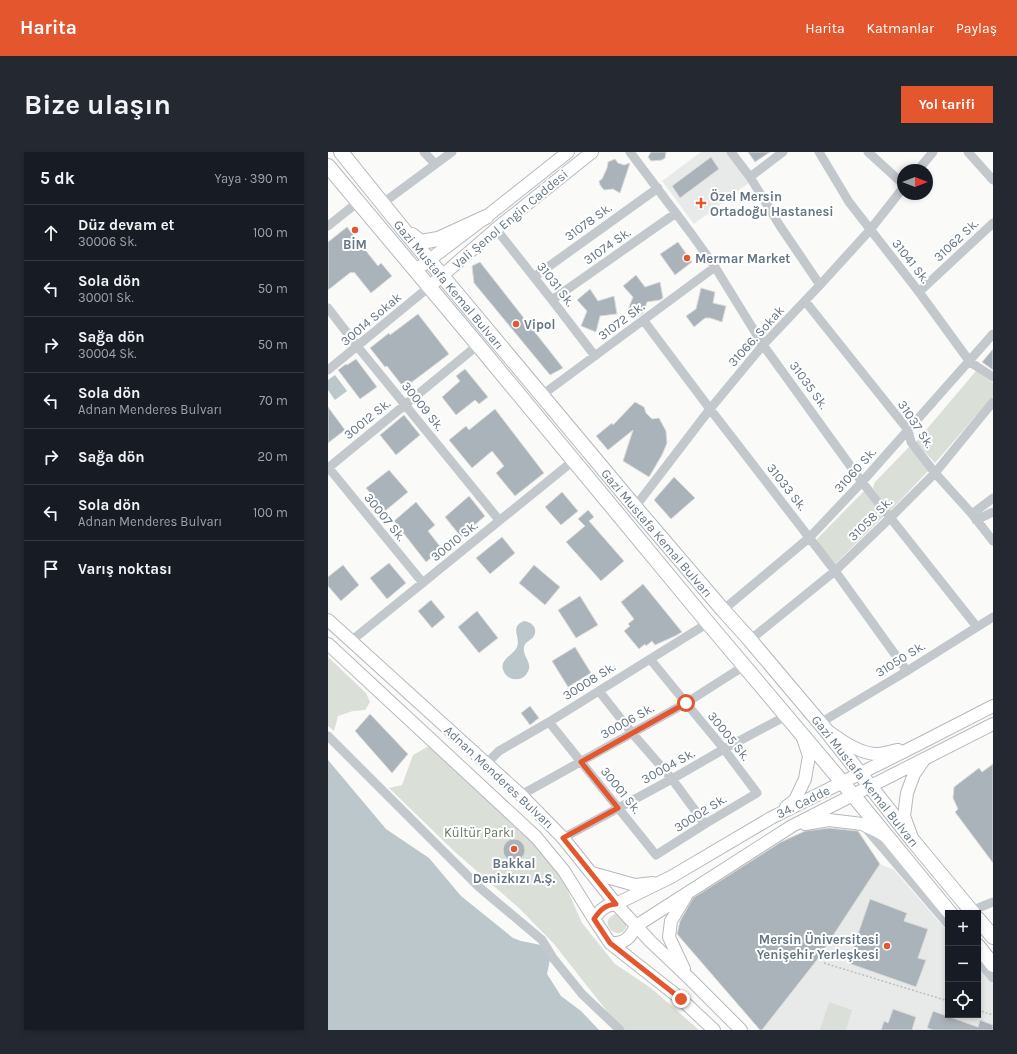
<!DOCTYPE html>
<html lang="tr">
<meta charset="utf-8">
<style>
body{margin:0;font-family:Karla,sans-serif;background:#242831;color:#f1f3f6}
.controls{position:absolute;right:12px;bottom:12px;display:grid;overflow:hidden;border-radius:0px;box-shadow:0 2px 6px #0003}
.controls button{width:36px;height:36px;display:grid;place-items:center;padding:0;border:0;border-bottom:1px solid #363941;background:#171b24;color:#f1f3f6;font:20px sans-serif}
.compass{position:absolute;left:569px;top:12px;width:36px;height:36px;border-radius:50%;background:#171b24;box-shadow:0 2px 6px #0003;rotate:90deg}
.stop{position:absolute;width:12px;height:12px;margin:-9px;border:3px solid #e4572e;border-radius:50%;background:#fff}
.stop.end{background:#e4572e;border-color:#fff;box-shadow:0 1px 4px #0008}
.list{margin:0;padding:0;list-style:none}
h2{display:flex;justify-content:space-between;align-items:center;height:52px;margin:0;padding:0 16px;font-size:17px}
h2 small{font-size:13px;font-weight:400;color:#9ea1a6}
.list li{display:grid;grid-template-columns:26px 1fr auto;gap:12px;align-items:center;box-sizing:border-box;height:56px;padding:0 16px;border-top:1px solid #363941}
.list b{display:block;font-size:15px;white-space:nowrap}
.list p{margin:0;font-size:13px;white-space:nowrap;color:#9ea1a6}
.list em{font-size:13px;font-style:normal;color:#9ea1a6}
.icon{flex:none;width:22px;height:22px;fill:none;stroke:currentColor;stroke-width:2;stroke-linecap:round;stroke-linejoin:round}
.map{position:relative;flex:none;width:665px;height:878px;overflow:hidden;border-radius:0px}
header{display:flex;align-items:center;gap:24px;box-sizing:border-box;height:56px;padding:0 20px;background:#e4572e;color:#fff}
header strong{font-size:19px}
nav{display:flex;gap:22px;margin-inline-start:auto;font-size:14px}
.intro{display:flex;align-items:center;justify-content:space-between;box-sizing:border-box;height:96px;padding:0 24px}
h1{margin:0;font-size:28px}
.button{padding:10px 18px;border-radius:0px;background:#e4572e;color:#fff;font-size:14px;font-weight:700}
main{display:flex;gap:24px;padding:0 24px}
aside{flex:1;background:#171b24;border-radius:0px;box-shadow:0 2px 6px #0003}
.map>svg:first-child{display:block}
.built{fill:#e8e9e9}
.green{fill:#dadfd7}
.water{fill:#bbc7cb}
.building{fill:#aab3b9;stroke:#dcdcda}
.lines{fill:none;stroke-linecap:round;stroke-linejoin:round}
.major-casing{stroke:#b5babe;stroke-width:14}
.highway-casing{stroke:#b4b9bd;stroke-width:16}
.path{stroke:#bbbfc2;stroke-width:1.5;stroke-dasharray:2 2;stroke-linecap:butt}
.minor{stroke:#c3c8cc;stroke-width:9}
.major{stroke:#fff;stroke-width:12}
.highway{stroke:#fff;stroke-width:14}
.route{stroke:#e4572e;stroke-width:5}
.poi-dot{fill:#e4572e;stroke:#fff;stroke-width:1.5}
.labels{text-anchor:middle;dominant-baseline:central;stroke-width:4;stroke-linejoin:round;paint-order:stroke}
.poi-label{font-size:13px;font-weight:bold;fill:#657683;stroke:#fff;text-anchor:start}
.street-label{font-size:13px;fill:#657683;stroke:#fff}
.park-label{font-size:13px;fill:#687a64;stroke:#fff}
</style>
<header>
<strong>Harita</strong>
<nav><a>Harita</a><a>Katmanlar</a><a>Paylaş</a></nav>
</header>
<div class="intro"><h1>Bize ulaşın</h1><a class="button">Yol tarifi</a></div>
<main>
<aside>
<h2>5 dk<small>Yaya · 390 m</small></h2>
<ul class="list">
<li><svg class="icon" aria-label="ahead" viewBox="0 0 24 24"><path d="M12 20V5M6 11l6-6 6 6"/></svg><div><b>Düz devam et</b><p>30006 Sk.</p></div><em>100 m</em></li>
<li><svg class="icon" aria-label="left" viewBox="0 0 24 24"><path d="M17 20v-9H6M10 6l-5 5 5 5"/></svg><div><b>Sola dön</b><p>30001 Sk.</p></div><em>50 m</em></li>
<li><svg class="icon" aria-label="right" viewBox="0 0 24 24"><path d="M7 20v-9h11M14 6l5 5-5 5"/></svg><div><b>Sağa dön</b><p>30004 Sk.</p></div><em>50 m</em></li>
<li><svg class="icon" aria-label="left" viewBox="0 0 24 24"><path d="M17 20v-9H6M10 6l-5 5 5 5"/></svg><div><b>Sola dön</b><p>Adnan Menderes Bulvarı</p></div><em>70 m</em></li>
<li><svg class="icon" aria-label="right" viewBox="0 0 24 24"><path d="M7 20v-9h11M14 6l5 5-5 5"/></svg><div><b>Sağa dön</b></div><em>20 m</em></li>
<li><svg class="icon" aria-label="left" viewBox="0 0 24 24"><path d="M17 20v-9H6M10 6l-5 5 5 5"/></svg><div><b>Sola dön</b><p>Adnan Menderes Bulvarı</p></div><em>100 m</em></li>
<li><svg class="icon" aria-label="arrive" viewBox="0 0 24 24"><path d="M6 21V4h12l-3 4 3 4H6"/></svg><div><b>Varış noktası</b></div></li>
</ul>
</aside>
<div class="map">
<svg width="665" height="878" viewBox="0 0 665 878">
<rect width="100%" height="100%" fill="#fafaf8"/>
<path class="built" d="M373 0H400L422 30 366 72 334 29Z
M552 712 566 718 620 780V863H650V815L665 832V878H434L489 808Z"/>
<path class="green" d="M648 219 665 231V244L607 311 588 290Z
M582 294 601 318 562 359 545 336 547 330Z
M535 340H538L556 364 507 412 490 391 489 387Z
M0 505 38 541 42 550 37 558 25 559 10 564 6 579 0 574Z
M101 594 207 691 235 728 254 771 287 812 323 836 371 878H297L289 872 226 792 192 757 126 699 61 636 74 633 85 603Z
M288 762H291L299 771C296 795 265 770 288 762Z
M501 850 524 858 518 878H492Z"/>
<path class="water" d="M7 223 19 239 7 248 0 238V228Z
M196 469C204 470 210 476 206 484 203 489 197 489 196 495 194 505 206 511 199 521 197 525 193 527 189 527 185 528 181 526 178 523 167 509 185 504 189 495 193 485 181 475 196 469Z
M0 608 58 677 101 706 133 744 185 786 193 789 213 793 222 807 219 822 233 844 253 859 271 878H0Z"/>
<path class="building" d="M323 0H338L337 6 334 8 323 9 320 5Z
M420 0H442L427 10Z
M383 5 391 17 352 46 344 34Z
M287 7 290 11 296 13 302 11 292 41 285 37 276 38 272 33 271 29 274 27 279 16 280 10Z
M19 75 50 114 53 111 64 124 43 141 26 120 24 121 23 120 0 138V90Z
M350 90 364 110 347 123 332 102Z
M152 110 235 216 222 223 146 131 144 114Z
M308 123 317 135 332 130 335 146 332 148 319 150 316 160 311 164 299 160 305 145 295 134Z
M373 136 387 140 385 151 398 154 394 170 382 166H377L366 175 358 164 368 157Z
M262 137 270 149 286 144 289 162 272 164 268 180 253 174 259 159 249 148Z
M90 162 121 202 76 236 59 214 57 215 42 196 61 181 62 183Z
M665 197V218L654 210Z
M28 207 49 235 32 247 10 218 18 212 19 213Z
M137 217 160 245 151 252 147 248 128 263 114 245 132 229 128 224Z
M307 250 316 255 318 261 324 267 331 266 338 279 339 291 334 303 321 325 295 309 305 278 280 298 268 284 284 271 285 273Z
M0 255 17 278 0 291Z
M167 257 216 321 187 344 168 321 176 314 164 299 144 316 121 288 138 274 141 278Z
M76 263 92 283 68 303 52 283Z
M61 318 80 340 57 359 38 336Z
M346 325 367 346 343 367 326 348Z
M234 340 250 359 233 373 217 355Z
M141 344 157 364 133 385 117 365Z
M88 350 107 373 100 379 114 397 98 410 66 369Z
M260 358 266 365 261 369 296 409 273 429 238 390 257 374 250 367Z
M174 385 187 401 162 422 148 406Z
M61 411 78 431 59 447 42 426Z
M15 413 31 433 13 449 0 434V425Z
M206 413 232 435 217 453 191 431Z
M315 432 354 480 347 484 327 493 324 489 318 494 317 492 311 497 296 479 302 474 300 472 306 467 293 450Z
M252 444 270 473 248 486 230 458Z
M103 448 117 465 104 476 90 459Z
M149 459 170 486 151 501 130 475Z
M247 495 263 521 240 535 224 509Z
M202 554 211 566 202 573 193 561Z
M42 562 80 602 64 621 27 579Z
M665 612V711L627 660 630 657 625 646 626 635 651 616 654 620Z
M501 676 530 679 552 712 489 808 434 878H432L349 782 352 769 365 746 453 690 477 679Z
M175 698a11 11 0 1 1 22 0a11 11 0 1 1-22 0Z
M542 747 579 761 576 769 600 777 590 806 598 808 588 835 520 811Z
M565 857 588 865 584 878H553L556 869 560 871Z
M605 859 650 875 652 868 665 873V878H605L599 876Z"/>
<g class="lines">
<defs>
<path id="major" d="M88 118 158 65 240 0
M101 135 168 77 264 0
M0 468 193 643 235 686 288 752 322 789 360 825 413 878
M0 492 208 685 236 719 266 767 282 791 353 847 386 878
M503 581C515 590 535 603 551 602 558 601 564 599 570 598
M458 655 467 648 477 627 481 604 474 583
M477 672 501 668 534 672 549 679 557 684
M583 683 576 664 579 641 586 622 595 609
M264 721 307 733 325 731
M266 767C272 758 277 753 288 752L343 725 443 666 591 592 665 554
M282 791C297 792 302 786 308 774L464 674 665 572
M356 817 341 785 343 769 358 744"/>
<g id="highway">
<path id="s1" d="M13 0 75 77 307 355 395 458 422 488 497 577 586 690 645 761"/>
<path d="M0 14 150 193 380 471 525 643 622 761"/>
<path d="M84 83 93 90 110 87 158 65"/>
<path d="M650 767 665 785"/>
<path d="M650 794 665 813"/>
</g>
</defs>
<use href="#major" class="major-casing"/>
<use href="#highway" class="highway-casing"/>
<path class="path" d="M496 811 620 849
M650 858 665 863"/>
<path class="minor" d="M96 0 107 12
M302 0 365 84 387 115 435 193 534 330 649 475
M403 0 422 25 452 74 492 133
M491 0 521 50 591 140 642 210 665 225
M540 0 575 32
M640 0 665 28
M590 18 605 0
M422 25 455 0
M55 51 124 0
M0 74 30 50
M168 77 224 148 267 204
M206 125 330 36
M591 140 665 71
M224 148 348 61
M477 149 580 278 583 290 607 321 644 362 665 389
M0 156 29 194 171 368
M316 169 382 257 507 419 579 519
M0 218 101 135
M214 243 387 115
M0 315 95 431
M0 316 150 193
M307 355 382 257 435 193 492 133 542 78 575 36
M644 362 665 346
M648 368 665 360
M395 458 482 385 534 330 665 182
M422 488 507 419 562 366 607 321 665 250
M23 489 245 309
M271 539 304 581 344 627 377 672
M221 570 328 703 377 672 429 641 396 597 358 551 322 507
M492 571 579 519 665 465
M0 584 151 735 214 788 225 806 254 842 292 878
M158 612 171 599 221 570 380 471
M193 643 358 551 416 514
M536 674 620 772
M235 686 344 627 396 597 458 564
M643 759 665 750
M650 808 665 826"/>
<use href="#major" class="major"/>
<use href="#highway" class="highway"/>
</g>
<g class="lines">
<path class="route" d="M353 847 282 791 266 767C272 758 277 753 288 752L235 686 290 656 253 610 358 551"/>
</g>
<g class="poi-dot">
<path d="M371 45h4v4h4v4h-4v4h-4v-4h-4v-4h4z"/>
<circle cx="27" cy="78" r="4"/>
<circle cx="359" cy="106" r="4"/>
<circle cx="188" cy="172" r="4"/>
<circle cx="186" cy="697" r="4"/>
<circle cx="559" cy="794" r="4"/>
</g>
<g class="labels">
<g class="poi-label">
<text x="382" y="44">Özel Mersin<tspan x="382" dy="15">Ortadoğu Hastanesi</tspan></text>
<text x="27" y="92" text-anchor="middle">BİM</text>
<text x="367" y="106">Mermar Market</text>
<text x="196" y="172">Vipol</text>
<text x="186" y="711" text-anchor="middle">Bakkal<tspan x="186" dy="15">Denizkızı A.Ş.</tspan></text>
<text x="551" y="787" text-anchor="end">Mersin Üniversitesi<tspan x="551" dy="15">Yenişehir Yerleşkesi</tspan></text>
</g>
<g class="street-label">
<text transform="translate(182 67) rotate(-40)">Vali Şenol Engin Caddesi</text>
<text transform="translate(260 70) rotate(-36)">31078 Sk.</text>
<text transform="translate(628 88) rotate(-43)">31062 Sk.</text>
<text transform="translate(279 94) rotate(-35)">31074 Sk.</text>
<text transform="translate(583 109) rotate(52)">31041 Sk.</text>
<text stroke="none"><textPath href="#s1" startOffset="171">Gazi Mustafa Kemal Bulvarı</textPath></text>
<text transform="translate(228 132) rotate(52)">31031 Sk.</text>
<text transform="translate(43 167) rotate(-40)">30014 Sokak</text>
<text transform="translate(293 169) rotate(-37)">31072 Sk.</text>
<text transform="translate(428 184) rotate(-48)">31066. Sokak</text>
<text transform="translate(481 233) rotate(54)">31035 Sk.</text>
<text transform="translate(95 254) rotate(51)">30009 Sk.</text>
<text transform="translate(39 267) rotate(-39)">30012 Sk.</text>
<text transform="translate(588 272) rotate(56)">31037 Sk.</text>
<text transform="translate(527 318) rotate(-48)">31060 Sk.</text>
<text transform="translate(459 335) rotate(52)">31033 Sk.</text>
<text transform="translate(57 365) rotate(51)">30007 Sk.</text>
<text transform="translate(542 367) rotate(-45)">31058 Sk.</text>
<text stroke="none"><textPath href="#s1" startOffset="495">Gazi Mustafa Kemal Bulvarı</textPath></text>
<text transform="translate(126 389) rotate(-39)">30010 Sk.</text>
<text transform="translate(572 507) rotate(-32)">31050 Sk.</text>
<text transform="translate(261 529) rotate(-32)">30008 Sk.</text>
<text transform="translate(299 569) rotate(-29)">30006 Sk.</text>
<text transform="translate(401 584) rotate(51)">30005 Sk.</text>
<text transform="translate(340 614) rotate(-29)">30004 Sk.</text>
<text transform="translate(171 625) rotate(43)">Adnan Menderes Bulvarı</text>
<text stroke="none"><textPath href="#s1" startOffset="819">Gazi Mustafa Kemal Bulvarı</textPath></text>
<text transform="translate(293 638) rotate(51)">30001 Sk.</text>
<text transform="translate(475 650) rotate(-26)">34. Cadde</text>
<text transform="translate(372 661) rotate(-32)">30002 Sk.</text>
</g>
<g class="park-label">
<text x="151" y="680">Kültür Parkı</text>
</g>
</g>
</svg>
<div class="controls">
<button>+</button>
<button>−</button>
<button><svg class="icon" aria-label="locate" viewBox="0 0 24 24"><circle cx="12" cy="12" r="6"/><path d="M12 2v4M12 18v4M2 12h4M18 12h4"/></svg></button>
</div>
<svg class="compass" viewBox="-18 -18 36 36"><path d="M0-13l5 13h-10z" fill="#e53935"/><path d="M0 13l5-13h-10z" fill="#9ea1a6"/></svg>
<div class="stop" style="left:358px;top:551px"></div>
<div class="stop end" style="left:353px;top:847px"></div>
</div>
</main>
